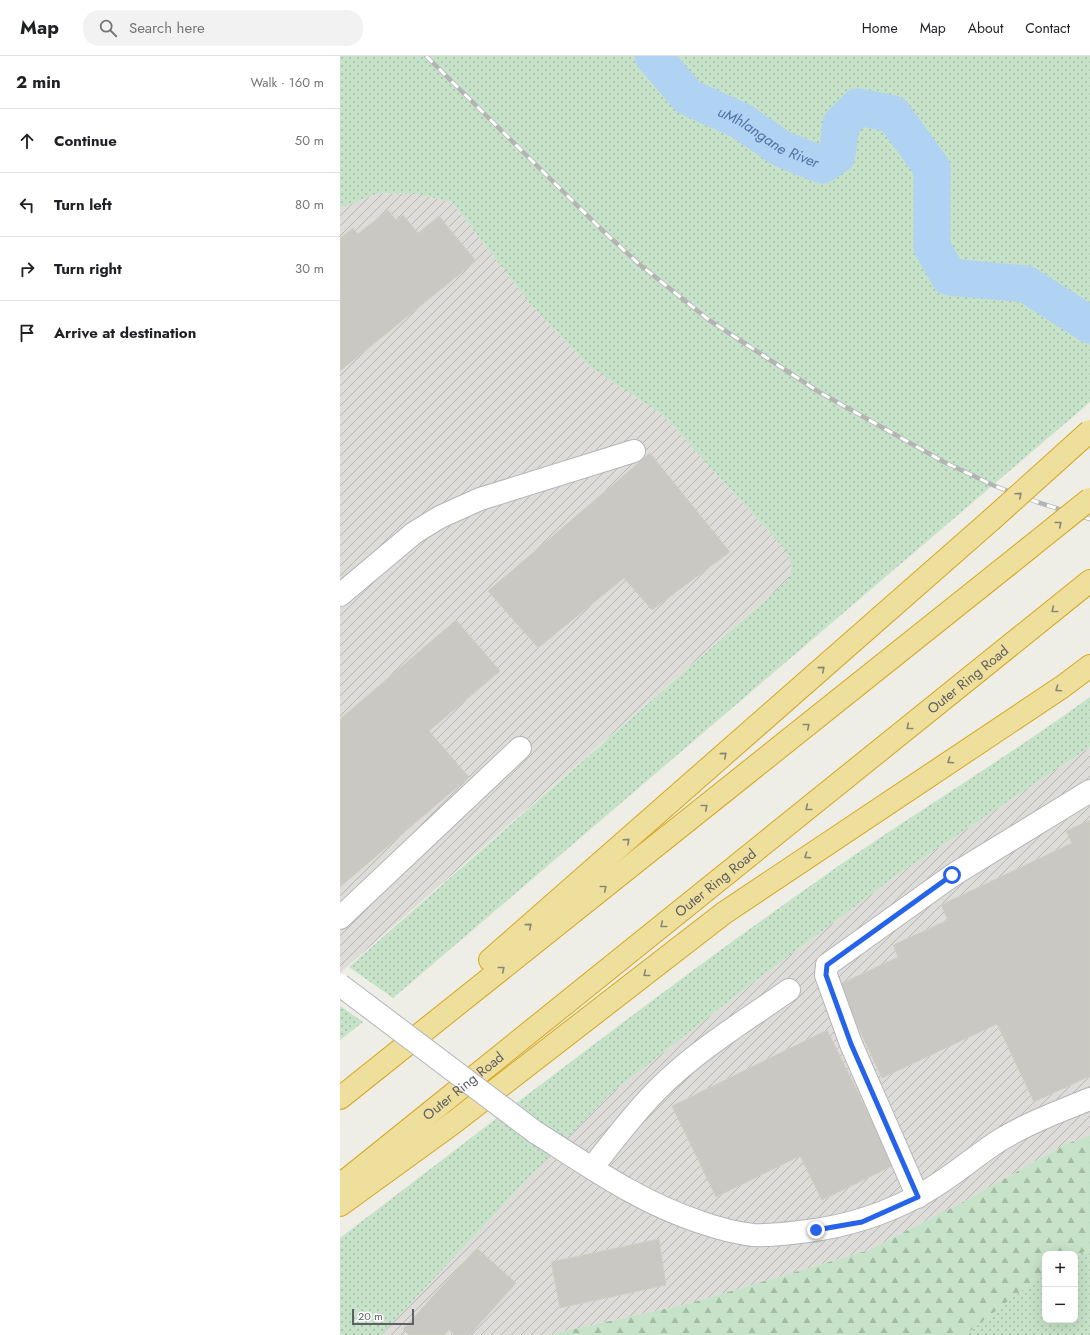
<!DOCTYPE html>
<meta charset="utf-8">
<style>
body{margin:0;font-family:Jost,sans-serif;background:#f2f2f2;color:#202124}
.controls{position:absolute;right:12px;bottom:12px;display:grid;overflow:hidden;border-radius:8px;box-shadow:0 4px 16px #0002}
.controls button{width:36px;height:36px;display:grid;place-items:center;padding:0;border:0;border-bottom:1px solid #e0e0e0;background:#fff;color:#202124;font:20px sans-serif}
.scale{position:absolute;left:12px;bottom:10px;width:62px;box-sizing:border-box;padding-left:4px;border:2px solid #5e6064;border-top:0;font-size:11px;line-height:14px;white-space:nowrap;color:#5e6064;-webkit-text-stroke:3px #fff;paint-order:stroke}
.stop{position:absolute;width:12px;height:12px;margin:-9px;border:3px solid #2563eb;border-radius:50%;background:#fff}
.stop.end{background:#2563eb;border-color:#fff;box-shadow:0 1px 4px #0008}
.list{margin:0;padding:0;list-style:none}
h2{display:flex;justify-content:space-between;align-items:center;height:52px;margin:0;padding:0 16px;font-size:17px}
h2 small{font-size:13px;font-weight:400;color:#757577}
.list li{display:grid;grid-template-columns:26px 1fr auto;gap:12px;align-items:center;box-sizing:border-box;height:64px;padding:0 16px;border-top:1px solid #e0e0e0}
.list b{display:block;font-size:15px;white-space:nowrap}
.list em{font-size:13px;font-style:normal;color:#757577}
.icon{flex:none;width:22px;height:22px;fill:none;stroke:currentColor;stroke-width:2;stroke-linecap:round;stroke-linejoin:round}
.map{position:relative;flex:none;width:750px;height:1279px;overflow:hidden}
header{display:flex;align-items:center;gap:24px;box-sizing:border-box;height:56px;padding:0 20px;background:#fff;border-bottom:1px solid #e0e0e0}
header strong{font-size:19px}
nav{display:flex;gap:22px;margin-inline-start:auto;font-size:14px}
.search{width:280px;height:36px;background:#f2f2f2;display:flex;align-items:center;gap:10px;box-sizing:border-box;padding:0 14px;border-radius:16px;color:#757577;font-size:15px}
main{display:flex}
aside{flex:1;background:#fff}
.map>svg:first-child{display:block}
.industrial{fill:url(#industrial-furrows)}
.grass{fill:url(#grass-dots)}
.forest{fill:url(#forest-firs)}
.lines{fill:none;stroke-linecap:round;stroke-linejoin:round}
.river{stroke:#b0d3f4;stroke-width:37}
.building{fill:#cac8c2;stroke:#d2cfc5}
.minor-casing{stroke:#b3b5b9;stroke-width:24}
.highway-casing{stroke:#d6a71e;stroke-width:24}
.minor{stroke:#fff;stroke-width:22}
.highway{stroke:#efdf9c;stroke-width:22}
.rail-casing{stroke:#b4b4b5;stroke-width:4.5}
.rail{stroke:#fff;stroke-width:3;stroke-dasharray:9;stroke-linecap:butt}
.minor-bridge-casing{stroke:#b3b5b9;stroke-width:24;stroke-linecap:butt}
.highway-bridge-casing{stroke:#d6a71e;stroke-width:24;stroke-linecap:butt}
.minor-bridge{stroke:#fff;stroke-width:22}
.highway-bridge{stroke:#efdf9c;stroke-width:22}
.oneway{stroke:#8a8675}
.route{stroke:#2563eb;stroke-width:5}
.labels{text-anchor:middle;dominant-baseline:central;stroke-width:4;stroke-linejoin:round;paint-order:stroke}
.street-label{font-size:14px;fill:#5e6064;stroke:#fff}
.water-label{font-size:15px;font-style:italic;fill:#4f74a4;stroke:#fff}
</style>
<header>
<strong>Map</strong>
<div class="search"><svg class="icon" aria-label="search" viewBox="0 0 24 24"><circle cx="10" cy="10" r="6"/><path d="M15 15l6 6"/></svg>Search here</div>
<nav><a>Home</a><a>Map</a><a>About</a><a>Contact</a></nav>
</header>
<main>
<aside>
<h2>2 min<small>Walk · 160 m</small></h2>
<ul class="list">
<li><svg class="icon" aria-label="ahead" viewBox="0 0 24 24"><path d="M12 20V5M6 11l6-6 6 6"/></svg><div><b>Continue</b></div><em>50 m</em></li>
<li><svg class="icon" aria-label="left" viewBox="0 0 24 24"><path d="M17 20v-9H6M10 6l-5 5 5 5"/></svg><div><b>Turn left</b></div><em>80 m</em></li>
<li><svg class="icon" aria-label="right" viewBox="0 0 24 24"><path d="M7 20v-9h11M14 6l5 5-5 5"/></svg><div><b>Turn right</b></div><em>30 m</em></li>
<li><svg class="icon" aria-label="arrive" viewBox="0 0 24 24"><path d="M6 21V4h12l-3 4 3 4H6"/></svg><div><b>Arrive at destination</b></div></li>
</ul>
</aside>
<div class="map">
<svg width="750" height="1279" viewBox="0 0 750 1279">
<defs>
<pattern id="industrial-furrows" width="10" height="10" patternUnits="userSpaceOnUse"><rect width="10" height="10" fill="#dddcd8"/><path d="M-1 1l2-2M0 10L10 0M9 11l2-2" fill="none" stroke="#b6b6b3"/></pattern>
<pattern id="grass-dots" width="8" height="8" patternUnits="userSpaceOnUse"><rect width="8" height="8" fill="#c6e2c8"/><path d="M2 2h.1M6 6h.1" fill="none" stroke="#a4bba6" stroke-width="1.8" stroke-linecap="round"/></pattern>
<pattern id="forest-firs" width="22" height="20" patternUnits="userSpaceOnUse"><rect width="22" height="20" fill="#c6e2c8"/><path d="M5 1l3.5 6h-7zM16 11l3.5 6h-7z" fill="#a4bba6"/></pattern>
</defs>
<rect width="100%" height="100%" fill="#eeede6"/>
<path class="industrial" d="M39 137 76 138 112 146 191 249 250 311 324 360 438 486 450 501 452 515 448 524 0 917V152Z
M750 691V1079L724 1089 623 1146 529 1194 351 1247 207 1279H41L197 1113 269 1039 398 938 557 819Z"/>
<path class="grass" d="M0 0H750V346L53 942 9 911 448 524C456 507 449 499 438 486L324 360 250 311 191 249 112 146 76 138 39 137 0 152Z
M750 641V691L557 819 398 938 269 1039 197 1113 41 1279H0V1182C159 1061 316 938 480 823 569 760 662 705 750 641Z
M0 950 23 966 0 984Z
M750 1193V1279H625L705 1216V1264H735V1200Z"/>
<path class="forest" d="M750 1079V1193L735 1200V1198H705V1216L625 1279H207L351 1247 529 1194 623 1146 724 1089Z"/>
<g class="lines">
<path class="river" id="s1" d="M313 0 348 41 401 65 442 93 482 109 497 99 501 68 518 51 553 58 592 112V191L609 221 686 228 750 269"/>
</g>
<path class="building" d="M48 154 56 164 63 159 78 177 99 160 136 205 0 315V182L13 172 18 178Z
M310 397 390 496 312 554 284 522 198 592 148 535Z
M116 564 160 615 89 675 129 721 0 831V663Z
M750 764V1020L694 1046 657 968 542 1022 498 929 558 901 553 889 608 864 601 849 732 787 726 775Z
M487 974 554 1109 482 1144 460 1100 376 1141 332 1050Z
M319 1183 326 1229 220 1252 211 1206Z
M137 1192 176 1227 130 1279H114L109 1274 104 1279H69L63 1273Z"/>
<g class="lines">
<defs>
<path id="minor" d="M0 539 74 477 100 461 140 443 294 395
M0 862 180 692
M195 1076C249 1110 299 1146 360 1166 377 1172 395 1177 413 1179 432 1180 450 1177 468 1175 507 1170 542 1159 576 1141 606 1126 632 1102 660 1084 688 1067 720 1055 750 1043
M252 1112C273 1085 294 1057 318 1033 357 994 405 965 449 934
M578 1141 511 988 486 919 487 909 613 819 750 735"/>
<g id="highway">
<path d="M150 904 650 465"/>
<path d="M0 1042 689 492"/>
<path id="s2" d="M0 1129 750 525"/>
<path d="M0 1149 113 1067 384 857 722 631 750 610"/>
</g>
</defs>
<use href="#minor" class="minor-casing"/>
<use href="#highway" class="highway-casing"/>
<use href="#minor" class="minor"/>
<use href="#highway" class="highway"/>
<defs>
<path id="rail" d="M86 0 261 173 299 208 369 264 479 336 604 406 655 430 697 446 750 463"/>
</defs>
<use href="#rail" class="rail-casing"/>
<use href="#rail" class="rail"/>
<defs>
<path id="minor-bridge" d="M0 929 195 1076"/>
<path id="highway-bridge" d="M650 465 750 375
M689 492 750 443"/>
</defs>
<use href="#minor-bridge" class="minor-bridge-casing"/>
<use href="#highway-bridge" class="highway-bridge-casing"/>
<use href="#minor-bridge" class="minor-bridge"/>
<use href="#highway-bridge" class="highway-bridge"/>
</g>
<defs><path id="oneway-chevron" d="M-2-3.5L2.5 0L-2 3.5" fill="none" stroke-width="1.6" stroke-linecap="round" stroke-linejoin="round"/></defs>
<g class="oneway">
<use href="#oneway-chevron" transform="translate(679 439) rotate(-42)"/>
<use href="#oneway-chevron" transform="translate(719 468) rotate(-39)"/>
<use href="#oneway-chevron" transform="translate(714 554) rotate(141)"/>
<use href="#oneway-chevron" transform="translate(482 613) rotate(-41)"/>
<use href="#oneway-chevron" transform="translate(718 633) rotate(146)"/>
<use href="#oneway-chevron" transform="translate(467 670) rotate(-39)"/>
<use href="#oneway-chevron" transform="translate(569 671) rotate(141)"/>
<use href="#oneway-chevron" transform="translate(384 699) rotate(-41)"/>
<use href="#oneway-chevron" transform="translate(610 705) rotate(146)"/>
<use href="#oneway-chevron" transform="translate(365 751) rotate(-39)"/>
<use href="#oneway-chevron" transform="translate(468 752) rotate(141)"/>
<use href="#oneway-chevron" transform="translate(287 785) rotate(-42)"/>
<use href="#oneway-chevron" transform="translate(467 800) rotate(146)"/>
<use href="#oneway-chevron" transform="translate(264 832) rotate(-39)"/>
<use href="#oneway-chevron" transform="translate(323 869) rotate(141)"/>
<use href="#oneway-chevron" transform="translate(189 870) rotate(-41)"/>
<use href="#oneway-chevron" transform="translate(162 913) rotate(-39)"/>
<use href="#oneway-chevron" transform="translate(306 918) rotate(142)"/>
</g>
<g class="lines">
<path class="route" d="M476 1174 522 1166 578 1141 511 988 486 919 487 909 612 819"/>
</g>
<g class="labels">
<g class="street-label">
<text stroke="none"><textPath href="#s2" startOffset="806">Outer Ring Road</textPath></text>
<text stroke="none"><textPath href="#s2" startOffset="482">Outer Ring Road</textPath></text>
<text stroke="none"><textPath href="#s2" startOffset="158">Outer Ring Road</textPath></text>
</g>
<g class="water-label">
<text stroke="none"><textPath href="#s1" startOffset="144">uMhlangane River</textPath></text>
</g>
</g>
</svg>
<div class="controls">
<button>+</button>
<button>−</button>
</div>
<div class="scale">20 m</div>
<div class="stop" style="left:612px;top:819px"></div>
<div class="stop end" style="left:476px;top:1174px"></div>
</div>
</main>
